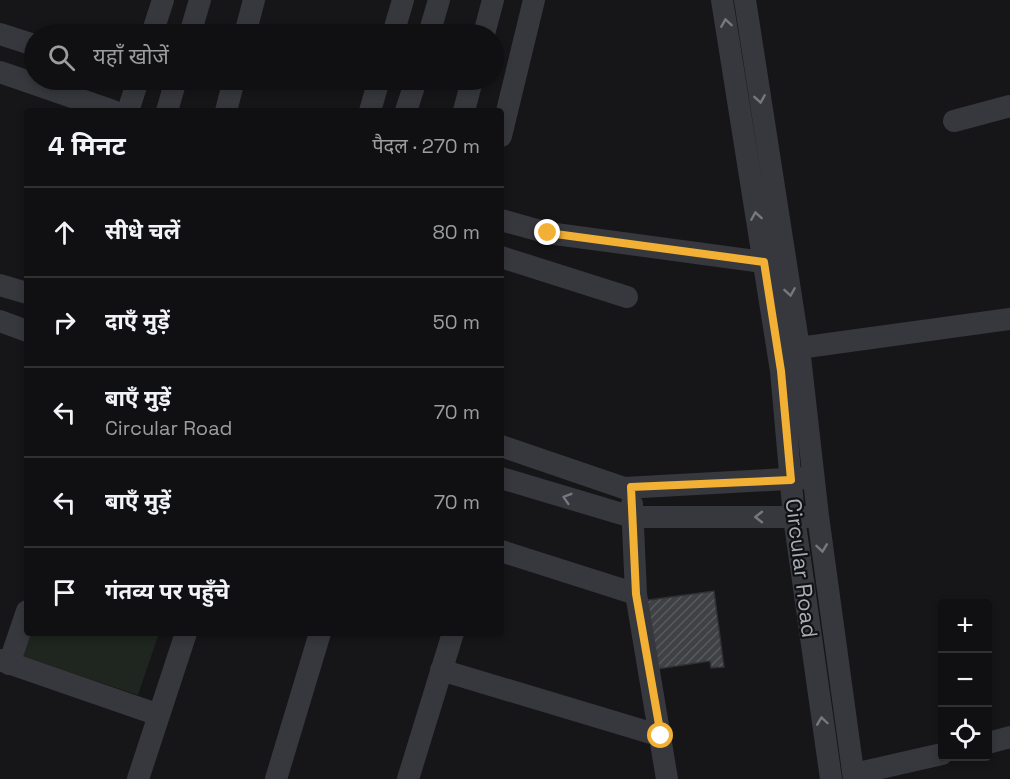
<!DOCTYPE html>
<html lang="hi">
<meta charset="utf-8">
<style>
body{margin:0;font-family:"Space Grotesk","Noto Sans Devanagari",sans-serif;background:#1e1e20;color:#f1f3f6}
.controls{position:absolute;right:18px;bottom:18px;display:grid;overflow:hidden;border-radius:6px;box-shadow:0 3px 9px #0003}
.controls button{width:54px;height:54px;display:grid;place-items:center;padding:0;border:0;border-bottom:2px solid #303032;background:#101012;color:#f1f3f6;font:30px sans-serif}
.stop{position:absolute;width:18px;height:18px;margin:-14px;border:4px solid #f2b134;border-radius:50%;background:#fff}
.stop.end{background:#f2b134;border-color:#fff;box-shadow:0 2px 6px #0008}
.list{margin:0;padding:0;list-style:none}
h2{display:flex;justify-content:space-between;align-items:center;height:78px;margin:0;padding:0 24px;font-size:26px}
h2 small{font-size:20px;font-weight:400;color:#9c9d9f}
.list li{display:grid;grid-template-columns:39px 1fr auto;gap:18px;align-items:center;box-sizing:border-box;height:90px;padding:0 24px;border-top:2px solid #303032}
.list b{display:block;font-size:22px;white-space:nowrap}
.list p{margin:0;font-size:20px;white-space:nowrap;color:#9c9d9f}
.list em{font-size:20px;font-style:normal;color:#9c9d9f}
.icon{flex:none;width:33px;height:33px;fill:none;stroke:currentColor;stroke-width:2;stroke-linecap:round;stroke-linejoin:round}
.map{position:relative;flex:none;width:1010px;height:779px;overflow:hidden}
.search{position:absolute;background:#101012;box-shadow:0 3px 9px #0003;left:24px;top:24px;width:480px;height:66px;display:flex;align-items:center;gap:15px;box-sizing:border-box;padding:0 21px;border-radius:33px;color:#9c9d9f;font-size:22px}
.panel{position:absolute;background:#101012;box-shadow:0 3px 9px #0003;left:24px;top:108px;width:480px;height:528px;border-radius:6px}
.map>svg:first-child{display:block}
.park{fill:#1e261f}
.building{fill:url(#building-hatch);stroke:#303034;stroke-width:1.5}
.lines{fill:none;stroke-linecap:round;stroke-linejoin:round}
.minor{stroke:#37383d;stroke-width:22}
.oneway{stroke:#757881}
.route{stroke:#f2b134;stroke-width:8}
.labels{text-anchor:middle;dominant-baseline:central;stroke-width:4.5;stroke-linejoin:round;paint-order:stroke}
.street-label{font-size:22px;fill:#a8adb8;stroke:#111113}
</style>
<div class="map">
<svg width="1010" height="779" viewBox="0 0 1010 779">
<defs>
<pattern id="building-hatch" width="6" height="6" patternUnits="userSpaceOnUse" patternTransform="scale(1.5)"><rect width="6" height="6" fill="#404145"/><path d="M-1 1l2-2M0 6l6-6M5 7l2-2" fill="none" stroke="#595a5e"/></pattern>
</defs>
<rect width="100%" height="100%" fill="#161618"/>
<path class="park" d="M27 633H159L138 695 15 654Z"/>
<path class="building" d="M714 591 724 667 711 668 710 661 651 670 642 601Z"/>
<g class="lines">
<path class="minor" d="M722 0 781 371 794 517 831 779
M745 0 799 348 818 516 854 779
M0 34 34 45
M152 34 163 0
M190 34 200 0
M245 34 254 0
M393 34 403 0
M429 34 439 0
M484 34 493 0
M0 72 113 111
M128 111 138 80
M167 111 176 80
M226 111 234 80
M370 111 379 80
M406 111 416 80
M464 111 472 80
M954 121 1010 106
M501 136 534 0
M501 220 548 233 763 262
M501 257 627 297
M0 285 27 293
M0 321 27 331
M799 348 1010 319
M501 446 624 488 805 478
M501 478 632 517H807
M632 504 636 594 667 779
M501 551 636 594
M0 660 159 715
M9 664 27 611
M441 670 661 736
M988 743 1010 737
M854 774 942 754
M138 779 186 633
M276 779 320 633
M408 779 453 633"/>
</g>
<defs><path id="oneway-chevron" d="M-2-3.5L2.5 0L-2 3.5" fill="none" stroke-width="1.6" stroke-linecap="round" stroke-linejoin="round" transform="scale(1.5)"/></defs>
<g class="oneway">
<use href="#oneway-chevron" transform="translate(726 23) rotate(-99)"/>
<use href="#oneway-chevron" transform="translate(760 99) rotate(81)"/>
<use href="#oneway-chevron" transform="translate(756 216) rotate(-99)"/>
<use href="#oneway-chevron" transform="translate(790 292) rotate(81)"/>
<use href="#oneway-chevron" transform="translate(567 498) rotate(-163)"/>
<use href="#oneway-chevron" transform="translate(759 517) rotate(180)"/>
<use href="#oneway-chevron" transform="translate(822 548) rotate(82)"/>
<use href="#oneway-chevron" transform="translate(822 721) rotate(-98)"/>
</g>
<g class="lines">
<path class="route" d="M548 233 764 262 781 371 791 480 631 487 636 594 661 736"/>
</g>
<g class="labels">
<g class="street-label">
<text transform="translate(802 568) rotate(83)">Circular Road</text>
</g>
</g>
</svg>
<div class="controls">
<button>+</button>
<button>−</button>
<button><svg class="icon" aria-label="locate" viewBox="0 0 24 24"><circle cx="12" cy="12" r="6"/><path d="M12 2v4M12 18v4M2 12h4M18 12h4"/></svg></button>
</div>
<div class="stop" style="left:661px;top:736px"></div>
<div class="stop end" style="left:548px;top:233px"></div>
<div class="search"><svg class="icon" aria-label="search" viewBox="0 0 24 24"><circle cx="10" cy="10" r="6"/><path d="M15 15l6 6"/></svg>यहाँ खोजें</div>
<section class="panel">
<h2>4 मिनट<small>पैदल · 270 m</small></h2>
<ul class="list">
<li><svg class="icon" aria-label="ahead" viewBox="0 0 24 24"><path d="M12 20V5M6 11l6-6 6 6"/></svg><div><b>सीधे चलें</b></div><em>80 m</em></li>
<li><svg class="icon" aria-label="right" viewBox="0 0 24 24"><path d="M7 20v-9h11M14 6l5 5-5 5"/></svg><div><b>दाएँ मुड़ें</b></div><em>50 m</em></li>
<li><svg class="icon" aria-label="left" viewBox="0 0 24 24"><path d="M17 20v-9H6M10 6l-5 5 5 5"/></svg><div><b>बाएँ मुड़ें</b><p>Circular Road</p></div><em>70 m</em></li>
<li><svg class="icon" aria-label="left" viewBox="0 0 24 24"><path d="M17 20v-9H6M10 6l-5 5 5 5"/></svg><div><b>बाएँ मुड़ें</b></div><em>70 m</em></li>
<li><svg class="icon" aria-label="arrive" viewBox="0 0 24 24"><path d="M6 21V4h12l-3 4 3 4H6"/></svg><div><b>गंतव्य पर पहुँचे</b></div></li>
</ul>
</section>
</div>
